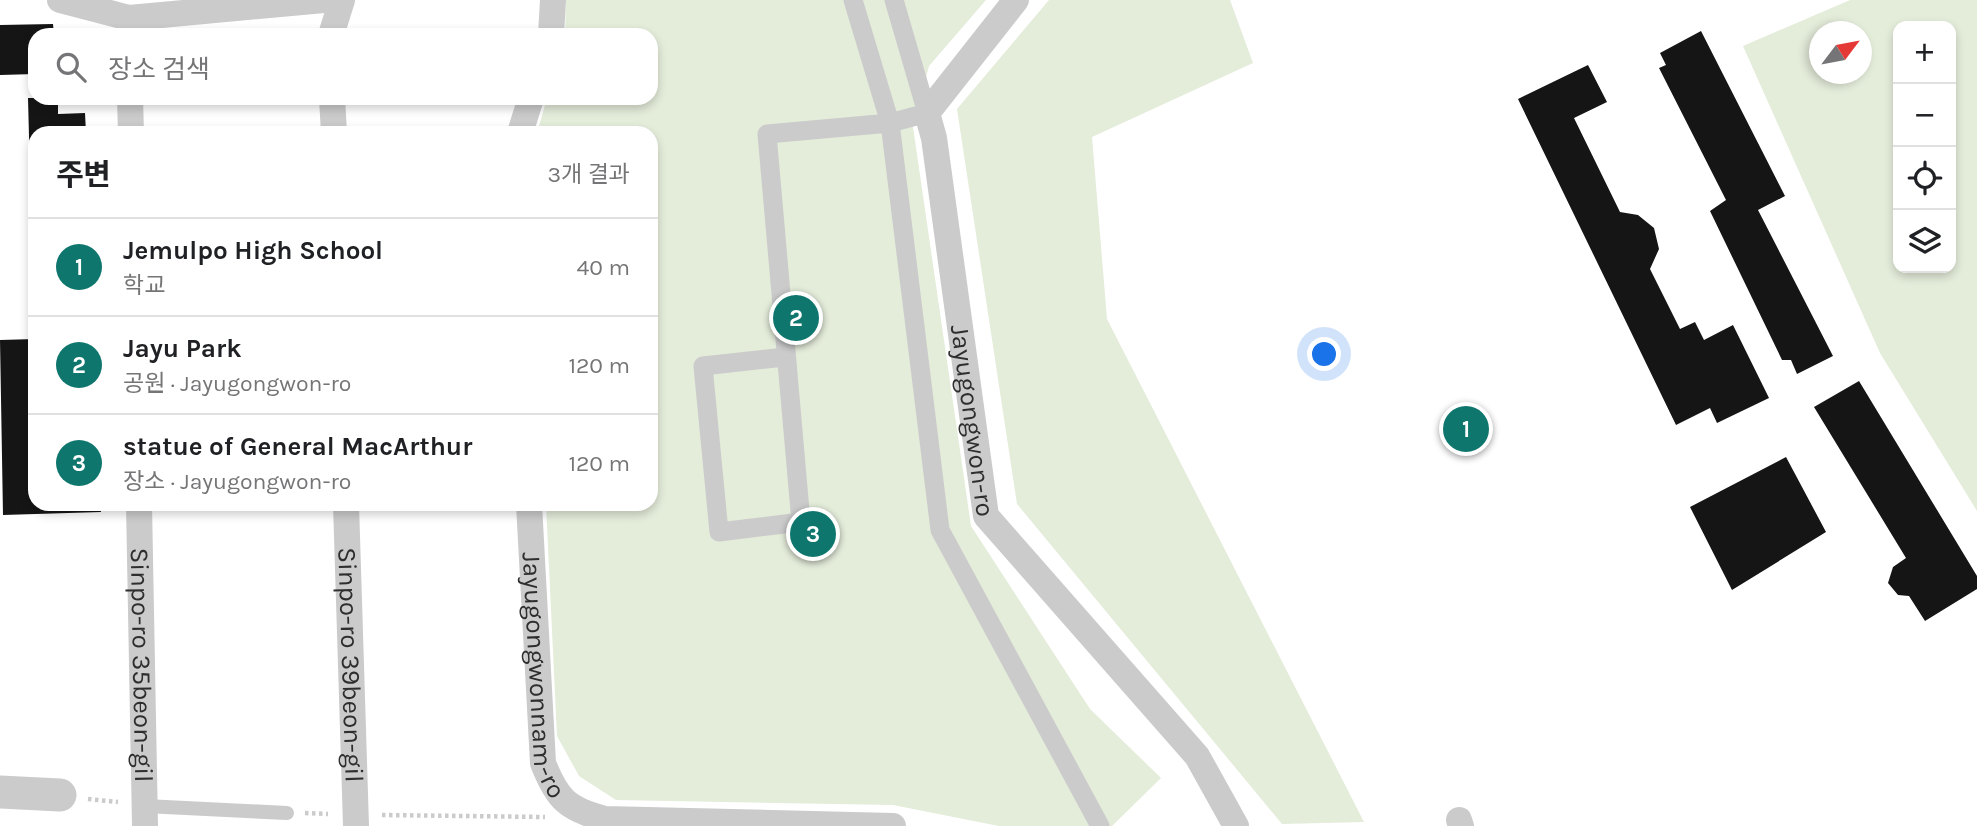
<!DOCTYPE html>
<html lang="ko">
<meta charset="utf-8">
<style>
body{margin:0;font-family:Karla,"Noto Sans KR",sans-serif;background:#f2f2f2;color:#202124}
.controls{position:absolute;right:21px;top:21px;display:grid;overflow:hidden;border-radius:14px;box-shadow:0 4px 10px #0003}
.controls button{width:63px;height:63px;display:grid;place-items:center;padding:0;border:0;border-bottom:2px solid #e0e0e0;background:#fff;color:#202124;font:35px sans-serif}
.compass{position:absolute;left:1809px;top:21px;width:63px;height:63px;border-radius:50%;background:#fff;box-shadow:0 4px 10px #0003;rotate:58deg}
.you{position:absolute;left:1325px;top:355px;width:24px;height:24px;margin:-18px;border:5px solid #fff;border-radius:50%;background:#1a73e8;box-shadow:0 0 0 10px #1a73e833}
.badge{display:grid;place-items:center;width:46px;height:46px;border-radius:50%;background:#0f766e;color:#fff;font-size:23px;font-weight:700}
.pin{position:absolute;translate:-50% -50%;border:4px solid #fff;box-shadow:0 2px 7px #0006}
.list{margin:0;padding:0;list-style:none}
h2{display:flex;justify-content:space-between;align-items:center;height:91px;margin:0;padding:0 28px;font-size:30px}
h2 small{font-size:23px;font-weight:400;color:#757577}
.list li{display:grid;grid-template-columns:46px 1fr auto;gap:21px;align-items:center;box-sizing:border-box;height:98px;padding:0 28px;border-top:2px solid #e0e0e0}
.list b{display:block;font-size:26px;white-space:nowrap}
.list p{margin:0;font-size:23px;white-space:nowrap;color:#757577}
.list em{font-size:23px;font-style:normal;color:#757577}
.icon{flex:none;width:38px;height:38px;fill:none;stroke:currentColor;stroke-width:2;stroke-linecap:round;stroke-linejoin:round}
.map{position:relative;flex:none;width:1977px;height:826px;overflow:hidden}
.search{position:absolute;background:#fff;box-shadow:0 4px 10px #0003;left:28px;top:28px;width:630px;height:77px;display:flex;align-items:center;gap:18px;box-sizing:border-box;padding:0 24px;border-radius:21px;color:#757577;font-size:26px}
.panel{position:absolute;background:#fff;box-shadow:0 4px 10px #0003;left:28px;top:126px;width:630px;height:385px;border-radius:21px}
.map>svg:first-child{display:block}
.green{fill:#e4ecda;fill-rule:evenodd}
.building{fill:#151515}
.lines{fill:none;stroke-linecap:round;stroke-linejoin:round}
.path{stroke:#cbcbcb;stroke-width:4.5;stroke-dasharray:3.5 3.5;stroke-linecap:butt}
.service{stroke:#cbcbcb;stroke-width:14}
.pedestrian{stroke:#cbcbcb;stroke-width:19}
.minor{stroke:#cbcbcb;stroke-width:26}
.tertiary{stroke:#cbcbcb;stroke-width:33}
.labels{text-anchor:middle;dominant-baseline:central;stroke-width:7;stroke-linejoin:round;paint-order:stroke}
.street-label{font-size:26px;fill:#2e2e2e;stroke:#fff}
</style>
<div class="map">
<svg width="1977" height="826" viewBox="0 0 1977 826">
<rect width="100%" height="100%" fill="#fff"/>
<path class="green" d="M566 0H986L929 66 913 127 971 526 1090 709 1161 778 1112 826H999L893 805 616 800 579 776 557 736 546 504H651V133H537L547 98H651V35H565Z
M1049 0H1230L1253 63 1092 137 1107 319 1364 822 1282 824 1017 504 957 109Z
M1850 0H1977V511L1880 353 1743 46ZM1898 26H1951V268H1898ZM1820 32H1862V74H1820Z"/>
<path class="building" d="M53 24 54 35H35V74L0 75V25Z
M1701 31 1785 196 1758 210 1833 356 1797 374 1791 360H1782L1710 211 1726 200 1659 68 1666 65 1660 53Z
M1588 65 1607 102 1574 118 1620 212 1638 215 1654 228 1659 249 1650 269 1680 329 1695 322 1704 340 1733 325 1769 398 1717 423 1710 408 1676 425 1518 99Z
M28 98H58V114L85 113 86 133H35V214H31Z
M35 339V504H100L101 512 3 515 0 340Z
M1859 381 1977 576V589L1925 621 1909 596 1898 595 1888 583 1893 567 1906 558 1814 407Z
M1786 457 1826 532 1732 590 1690 507Z"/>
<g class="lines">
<path class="path" d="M88 799 118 802
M305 813 328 814
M382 815 545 817"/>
<path class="service" d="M145 806 287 813"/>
<path class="pedestrian" d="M853 0 890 123 927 113 894 0
M785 357 703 366 719 532 801 522 767 134 890 123 940 530 1100 826"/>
<g class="minor">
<path d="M60 0 129 18 324 0"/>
<path id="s1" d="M1016 0 927 113 934 138 986 516 1197 756 1236 826"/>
<path d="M331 35 342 0"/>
<path d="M551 35 553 0"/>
<path d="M130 98 131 133"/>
<path d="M332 98 334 133"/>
<path d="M520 133 531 98"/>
<path id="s2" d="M139 504 145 826"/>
<path id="s3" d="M346 504 356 826"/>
<path id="s4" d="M529 504 543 763C557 799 567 809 605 819L893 826"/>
<path d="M1459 820 1461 826"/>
</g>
<path class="tertiary" d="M0 792 60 795"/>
</g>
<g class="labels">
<g class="street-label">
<text stroke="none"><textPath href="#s1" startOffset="455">Jayugongwon-ro</textPath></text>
<text stroke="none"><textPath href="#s2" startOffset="161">Sinpo-ro 35beon-gil</textPath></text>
<text stroke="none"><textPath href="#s3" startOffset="161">Sinpo-ro 39beon-gil</textPath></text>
<text stroke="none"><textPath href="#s4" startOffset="172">Jayugongwonnam-ro</textPath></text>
</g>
</g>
</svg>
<div class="controls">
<button>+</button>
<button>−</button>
<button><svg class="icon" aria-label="locate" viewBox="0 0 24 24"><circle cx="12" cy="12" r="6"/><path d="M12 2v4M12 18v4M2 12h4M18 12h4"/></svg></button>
<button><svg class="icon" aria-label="layers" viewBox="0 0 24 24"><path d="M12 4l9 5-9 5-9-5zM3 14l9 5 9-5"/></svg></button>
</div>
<svg class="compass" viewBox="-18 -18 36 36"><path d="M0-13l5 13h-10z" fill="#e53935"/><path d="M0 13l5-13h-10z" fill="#757577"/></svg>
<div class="you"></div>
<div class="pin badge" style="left:1466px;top:429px">1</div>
<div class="pin badge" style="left:796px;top:318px">2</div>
<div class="pin badge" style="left:813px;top:534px">3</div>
<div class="search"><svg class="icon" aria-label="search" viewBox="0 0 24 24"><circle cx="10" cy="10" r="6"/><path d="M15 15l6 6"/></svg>장소 검색</div>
<section class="panel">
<h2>주변<small>3개 결과</small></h2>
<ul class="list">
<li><span class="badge">1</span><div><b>Jemulpo High School</b><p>학교</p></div><em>40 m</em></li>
<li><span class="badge">2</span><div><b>Jayu Park</b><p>공원 · Jayugongwon-ro</p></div><em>120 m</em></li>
<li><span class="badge">3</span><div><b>statue of General MacArthur</b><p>장소 · Jayugongwon-ro</p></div><em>120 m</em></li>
</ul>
</section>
</div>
